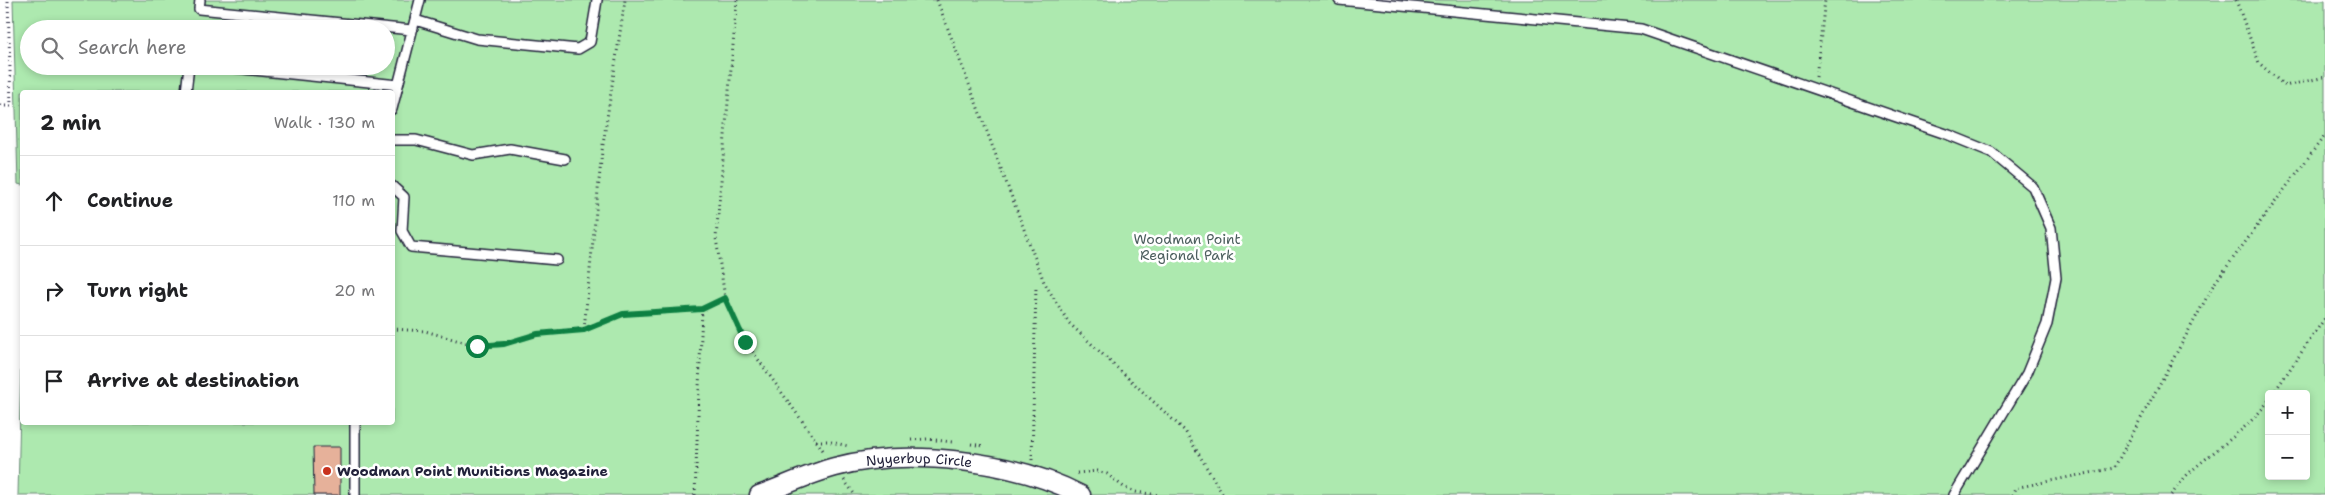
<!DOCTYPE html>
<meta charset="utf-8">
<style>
body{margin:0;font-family:"Shantell Sans",sans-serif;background:#f2f2f2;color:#202124}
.controls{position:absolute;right:15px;bottom:15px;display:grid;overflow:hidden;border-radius:5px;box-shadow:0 2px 8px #0003}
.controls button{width:45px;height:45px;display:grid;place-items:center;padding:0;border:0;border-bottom:1px solid #e0e0e0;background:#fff;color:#202124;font:25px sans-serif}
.stop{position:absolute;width:15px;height:15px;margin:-11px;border:4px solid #0b8043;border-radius:50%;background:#fff}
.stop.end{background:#0b8043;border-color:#fff;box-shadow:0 1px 5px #0008}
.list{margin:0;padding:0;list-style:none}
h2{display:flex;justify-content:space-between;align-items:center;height:65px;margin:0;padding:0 20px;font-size:21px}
h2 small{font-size:16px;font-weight:400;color:#757577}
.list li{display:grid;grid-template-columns:32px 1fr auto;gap:15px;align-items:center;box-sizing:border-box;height:90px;padding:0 20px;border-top:1px solid #e0e0e0}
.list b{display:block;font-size:19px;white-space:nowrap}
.list em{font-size:16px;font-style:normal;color:#757577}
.icon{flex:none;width:28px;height:28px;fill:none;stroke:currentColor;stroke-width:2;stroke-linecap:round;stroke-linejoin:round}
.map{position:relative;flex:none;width:2325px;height:495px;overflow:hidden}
.search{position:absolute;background:#fff;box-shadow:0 2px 8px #0003;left:20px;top:20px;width:375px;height:55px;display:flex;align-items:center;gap:12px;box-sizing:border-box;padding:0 18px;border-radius:28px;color:#757577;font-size:19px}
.panel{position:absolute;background:#fff;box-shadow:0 2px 8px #0003;left:20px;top:90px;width:375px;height:335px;border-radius:5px}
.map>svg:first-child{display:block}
.green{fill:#ade9af;stroke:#688675;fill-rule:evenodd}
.building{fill:#e6b19a;stroke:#22223b}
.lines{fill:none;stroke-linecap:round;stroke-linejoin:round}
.lane-casing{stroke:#22223b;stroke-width:12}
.street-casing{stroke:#22223b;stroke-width:21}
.path{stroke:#22223b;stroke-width:3;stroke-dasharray:1 4;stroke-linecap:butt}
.lane{stroke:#fff;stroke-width:9}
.street{stroke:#fff;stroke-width:18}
.route{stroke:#0b8043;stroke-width:6}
.poi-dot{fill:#c8321e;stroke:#fff;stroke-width:2}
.labels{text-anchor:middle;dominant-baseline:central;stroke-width:5;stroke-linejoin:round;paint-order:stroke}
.park-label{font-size:14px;fill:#4c5e5e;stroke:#fff}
.street-label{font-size:14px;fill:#22223b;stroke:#fff}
.poi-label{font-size:14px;font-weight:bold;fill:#22223b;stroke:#fff;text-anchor:start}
</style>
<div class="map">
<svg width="2325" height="495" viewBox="0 0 2325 495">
<rect width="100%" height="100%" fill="#fff"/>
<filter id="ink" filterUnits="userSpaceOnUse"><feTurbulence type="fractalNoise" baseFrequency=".02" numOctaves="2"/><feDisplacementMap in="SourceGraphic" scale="10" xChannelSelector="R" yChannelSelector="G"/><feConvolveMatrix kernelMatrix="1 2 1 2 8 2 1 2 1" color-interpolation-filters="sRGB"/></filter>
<g filter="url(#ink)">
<path class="green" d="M13 0H2325V495H18L22 317V422H392V92H22V185L18 184ZM29 29H386V66H29ZM2269 394H2306V476H2269Z"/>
<path class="building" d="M313 447H340V495H314Z"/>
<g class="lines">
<defs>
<path id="lane" d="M200 0 199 9 412 30
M1339 0 1641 29 1949 135 1991 152 2033 187 2051 228 2056 278 2047 324 2027 373 1954 495
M415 20 477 39 578 49 590 42 597 0
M215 66 398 85
M186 92 189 66
M392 109 420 0
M392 140H416L473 155 510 149 565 159
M392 186 404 197 402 231 411 247 557 260
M355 422V495"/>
<g id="street">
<path id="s1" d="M759 495C784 486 809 474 835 467 907 448 1014 460 1081 495"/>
</g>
</defs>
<use href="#lane" class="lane-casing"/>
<use href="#street" class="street-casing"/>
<path class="path" d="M737 0 716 238 725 298 745 341 825 453
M937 0 1044 282 1069 323 1185 431 1223 495
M2236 0 2259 63 2285 86 2325 77
M1816 77 1825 0
M0 106H11L8 0
M392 329 425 331 477 346 504 344 537 334 584 329 623 314 702 309 725 298
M584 329 602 151 625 0
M2273 394 2325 318
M911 440 927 439 952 442
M816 441H827L848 446
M971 444 984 446
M1032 460 1036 286
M1077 473 1097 471 1107 474 1125 488 1136 492 1159 495
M844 480 855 495
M695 495 702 309
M2012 495 2015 488 2114 468 2214 284 2325 135
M2171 495C2177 488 2182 480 2188 474 2215 449 2248 430 2269 400"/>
<use href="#lane" class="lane"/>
<use href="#street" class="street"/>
</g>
</g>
<g class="lines" filter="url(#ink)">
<path class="route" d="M477 346 504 344 537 334 584 330 623 314 702 309 725 298 745 342"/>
</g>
<circle class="poi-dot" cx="327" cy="471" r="5"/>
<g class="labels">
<g class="park-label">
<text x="1187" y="239">Woodman Point<tspan x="1187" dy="16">Regional Park</tspan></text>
</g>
<g class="street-label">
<text stroke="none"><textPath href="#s1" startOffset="166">Nyyerbup Circle</textPath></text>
</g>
<g class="poi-label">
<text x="337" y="471">Woodman Point Munitions Magazine</text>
</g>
</g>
</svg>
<div class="controls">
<button>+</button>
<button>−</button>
</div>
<div class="stop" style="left:477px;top:346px"></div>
<div class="stop end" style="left:745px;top:342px"></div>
<div class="search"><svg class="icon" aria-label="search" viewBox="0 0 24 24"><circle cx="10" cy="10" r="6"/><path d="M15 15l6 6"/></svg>Search here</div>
<section class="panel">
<h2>2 min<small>Walk · 130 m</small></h2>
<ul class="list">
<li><svg class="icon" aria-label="ahead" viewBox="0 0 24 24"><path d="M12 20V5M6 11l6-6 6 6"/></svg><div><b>Continue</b></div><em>110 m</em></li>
<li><svg class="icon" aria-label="right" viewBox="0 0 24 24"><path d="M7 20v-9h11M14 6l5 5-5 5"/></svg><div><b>Turn right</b></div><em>20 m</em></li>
<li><svg class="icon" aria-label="arrive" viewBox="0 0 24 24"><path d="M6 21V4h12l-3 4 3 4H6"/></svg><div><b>Arrive at destination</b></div></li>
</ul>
</section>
</div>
